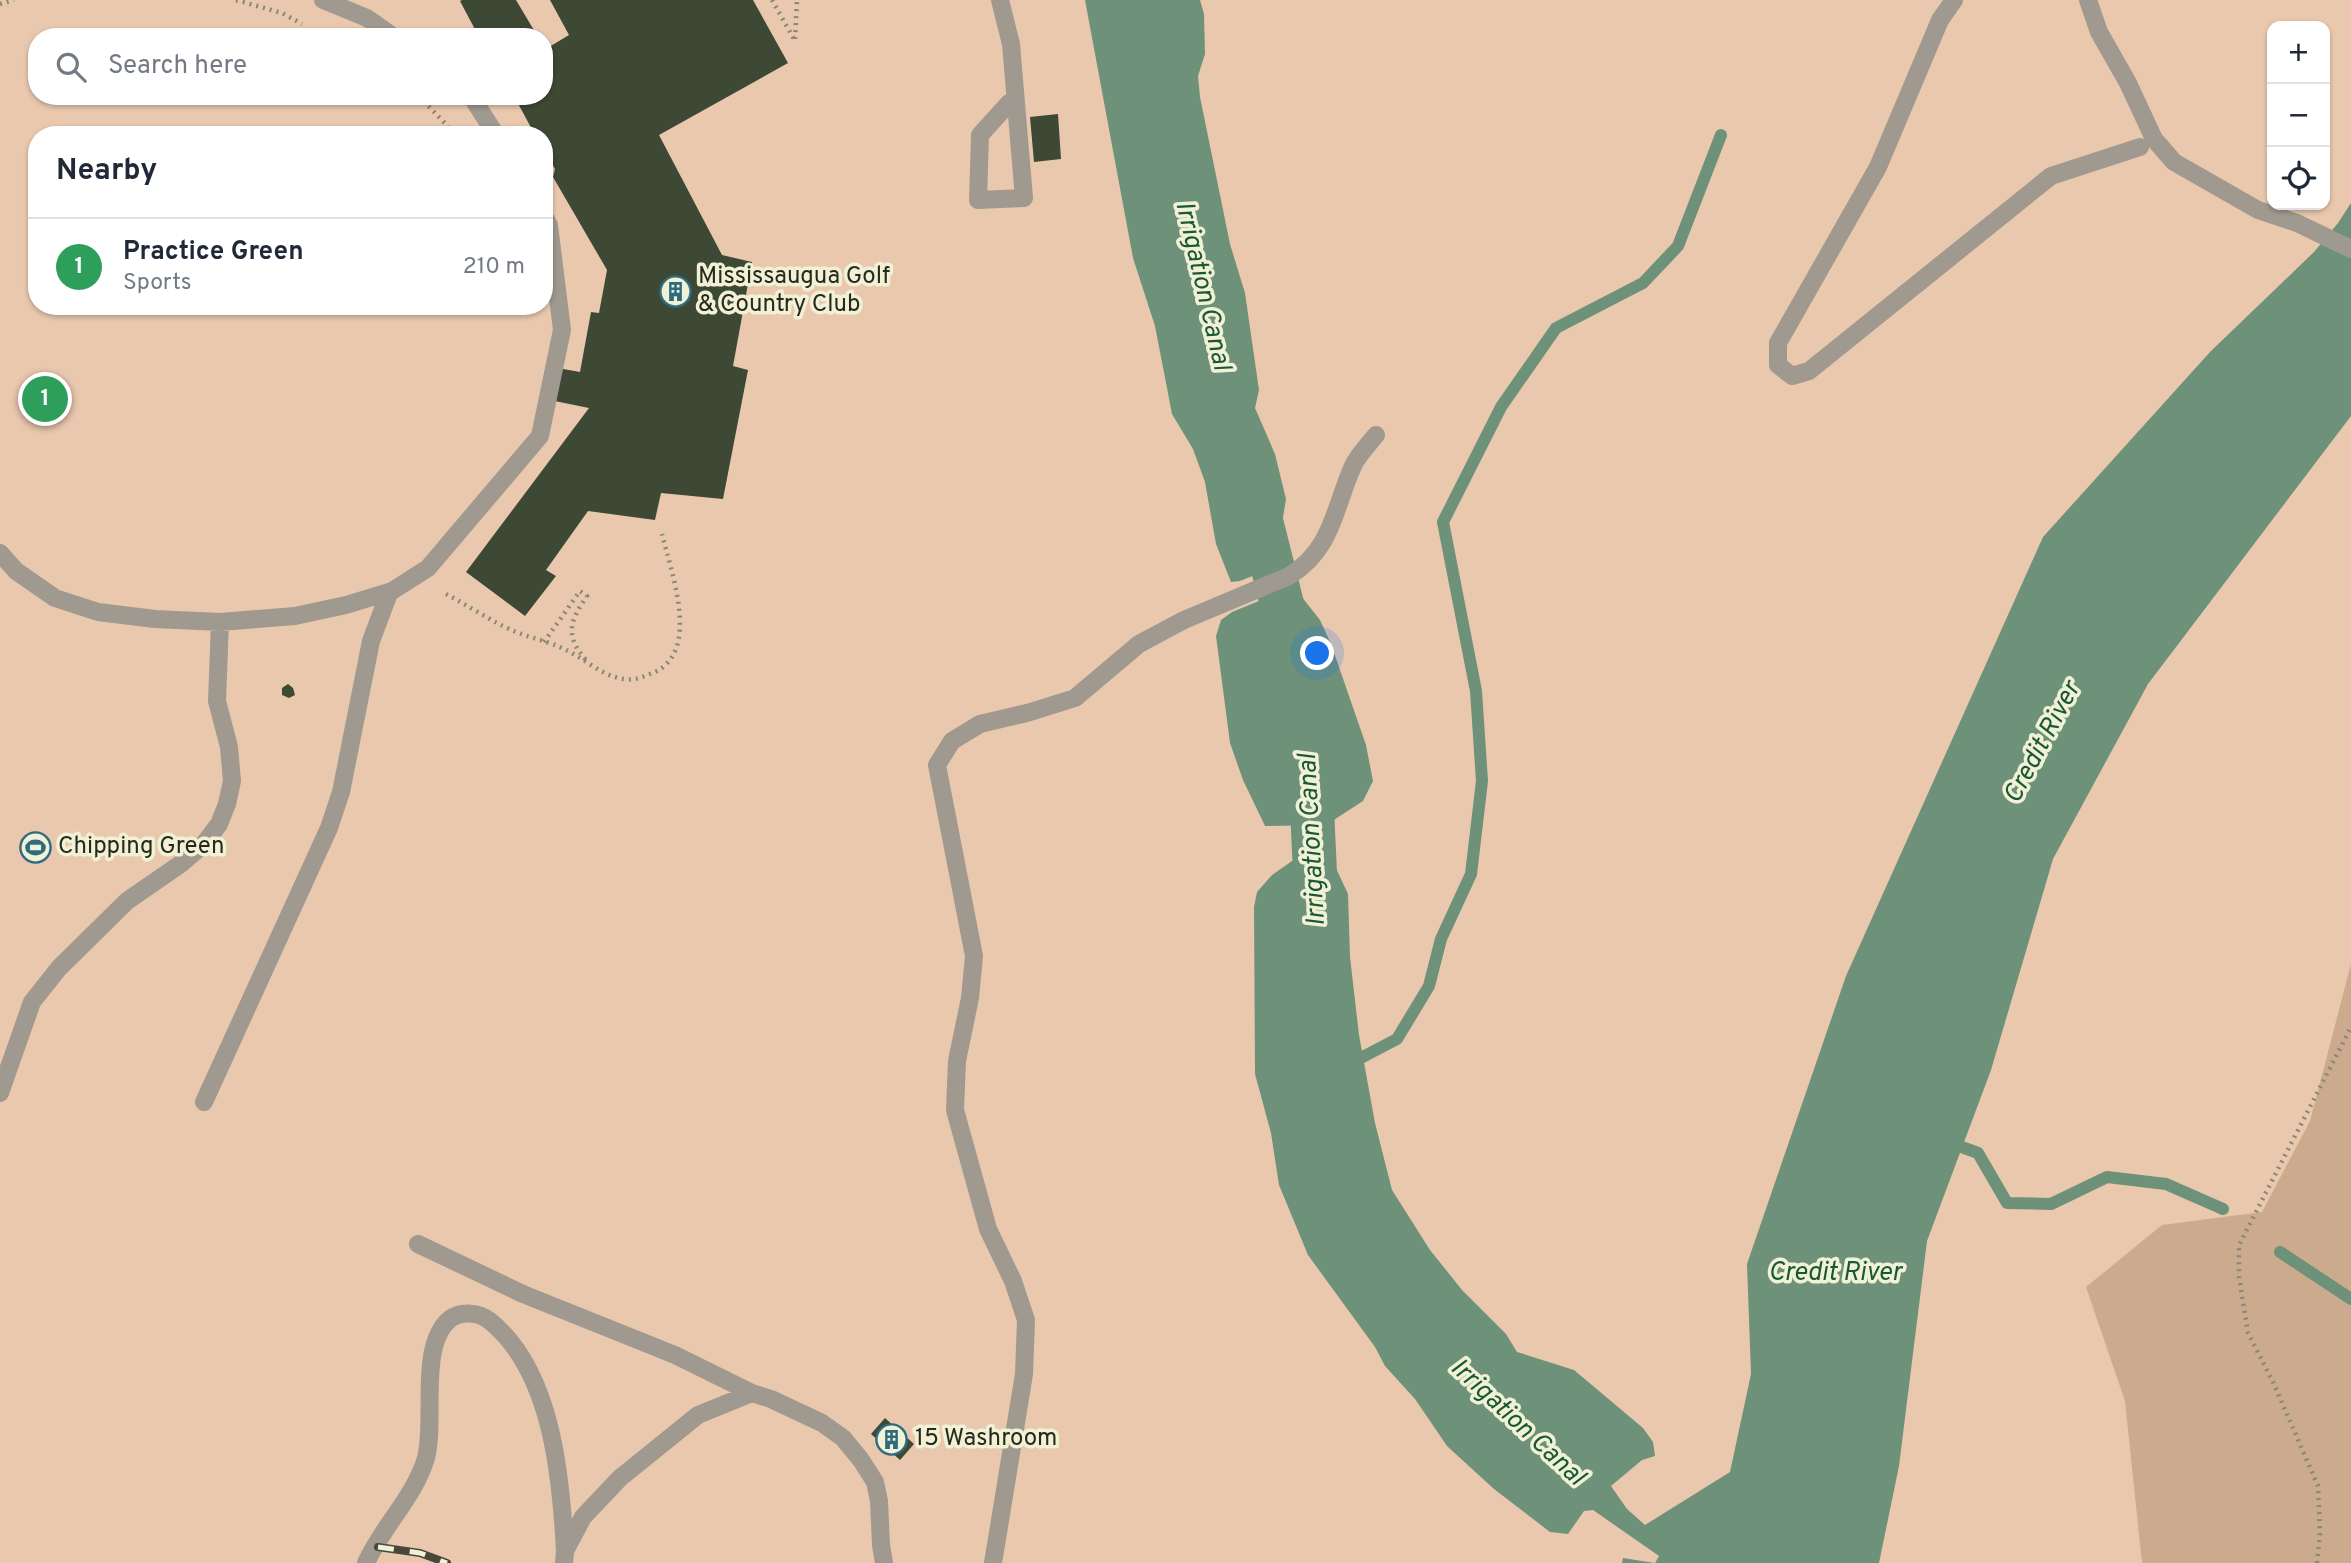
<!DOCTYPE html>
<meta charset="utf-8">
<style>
body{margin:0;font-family:Overpass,sans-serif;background:#f6f6f7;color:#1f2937}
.controls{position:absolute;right:21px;top:21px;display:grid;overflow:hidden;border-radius:14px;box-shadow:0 2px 5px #0004}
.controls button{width:63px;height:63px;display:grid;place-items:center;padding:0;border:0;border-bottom:2px solid #e0e1e3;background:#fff;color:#1f2937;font:35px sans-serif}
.you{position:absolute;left:1318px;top:654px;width:24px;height:24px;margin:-18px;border:5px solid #fff;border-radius:50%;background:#1a73e8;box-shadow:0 0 0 10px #1a73e833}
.badge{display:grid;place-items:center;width:46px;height:46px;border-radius:50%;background:#7c3aed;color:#fff;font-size:23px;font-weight:700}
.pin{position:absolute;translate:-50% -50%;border:4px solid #fff;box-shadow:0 2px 7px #0006}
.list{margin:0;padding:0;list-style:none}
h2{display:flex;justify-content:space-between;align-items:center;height:91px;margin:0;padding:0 28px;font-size:30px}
h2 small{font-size:23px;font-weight:400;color:#747a83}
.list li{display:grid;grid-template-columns:46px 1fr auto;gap:21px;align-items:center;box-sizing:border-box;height:98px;padding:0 28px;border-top:2px solid #e0e1e3}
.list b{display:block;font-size:26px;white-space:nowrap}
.list p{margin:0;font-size:23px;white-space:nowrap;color:#747a83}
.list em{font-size:23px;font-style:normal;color:#747a83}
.icon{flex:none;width:38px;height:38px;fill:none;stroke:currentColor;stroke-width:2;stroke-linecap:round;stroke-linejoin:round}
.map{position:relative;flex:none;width:2351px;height:1563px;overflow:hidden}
.search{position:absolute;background:#fff;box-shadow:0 2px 5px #0004;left:28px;top:28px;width:525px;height:77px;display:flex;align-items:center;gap:18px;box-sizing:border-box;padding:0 24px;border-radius:28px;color:#747a83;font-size:26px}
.panel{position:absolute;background:#fff;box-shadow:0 2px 5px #0004;left:28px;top:126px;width:525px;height:189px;border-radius:28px}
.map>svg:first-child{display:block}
.green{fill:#e9c8ae;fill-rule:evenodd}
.forest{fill:#ccaa8e}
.water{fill:#6d9279}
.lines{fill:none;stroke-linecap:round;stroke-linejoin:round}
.stream{stroke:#6d9279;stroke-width:12}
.canal{stroke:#6d9279;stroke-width:44}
.building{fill:#3d4934}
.path{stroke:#888875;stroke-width:4.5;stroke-dasharray:2 5;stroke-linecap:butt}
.service{stroke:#9f998f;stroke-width:18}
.rail-casing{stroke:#48483a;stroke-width:8}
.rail{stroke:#f0f1d5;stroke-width:5;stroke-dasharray:16;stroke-linecap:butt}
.labels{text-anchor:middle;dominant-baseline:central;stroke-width:7;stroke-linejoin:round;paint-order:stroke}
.poi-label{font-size:24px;fill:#28281d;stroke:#f0f1d5;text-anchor:start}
.water-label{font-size:26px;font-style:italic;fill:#1a5835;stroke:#f0f1d5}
</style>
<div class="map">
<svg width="2351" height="1563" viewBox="0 0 2351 1563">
<rect width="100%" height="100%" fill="#e3e3c8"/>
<path class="green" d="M0 0H2351V1563H0ZM2272 26H2325V205H2272ZM37 37H544V96H37ZM37 135H544V306H37Z"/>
<path class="forest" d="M2351 964V1563H2142L2125 1401 2086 1287 2162 1225 2262 1212 2310 1121Z"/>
<path class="water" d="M1085 0H1200L1204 14 1205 54 1198 76 1200 97 1230 244 1245 293 1259 390 1255 408 1275 454 1286 499 1279 542 1280 565 1240 581 1231 582 1216 544 1205 482 1193 449 1172 414 1155 326 1133 258Z
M2351 203V416L2148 684 2053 859 1991 1070 1927 1241 1899 1466 1879 1563H1622L1623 1558 1655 1563 1659 1556 1593 1510 1584 1511 1568 1534 1550 1532 1494 1489 1447 1446 1415 1399 1385 1366 1375 1347 1308 1255 1279 1185 1271 1133 1255 1074 1254 907 1257 892 1272 875 1295 859 1318 857 1335 866 1348 894 1350 957 1359 1035 1375 1123 1392 1190 1430 1250 1462 1290 1506 1334 1517 1352 1574 1370 1643 1428 1653 1442 1655 1456 1642 1460 1611 1486 1627 1509 1645 1525 1730 1472 1751 1374 1747 1264 1846 976 2043 537 2210 352 2314 252 2338 223Z
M1294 587 1320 620 1331 644 1366 745 1373 781 1363 801 1326 825 1265 826 1243 780 1230 743 1216 636 1221 620 1232 612Z"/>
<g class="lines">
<path class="stream" d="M1352 1066 1355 1061 1397 1039 1429 986 1441 939 1471 874 1482 781 1476 691 1443 522 1501 407 1556 328 1643 283 1678 246 1721 135
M1948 1142 1978 1153 2007 1203 2051 1204 2107 1177 2166 1184 2223 1209
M2280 1252 2351 1299"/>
<path class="canal" d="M1258 509 1294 652
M1310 766 1317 916"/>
</g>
<path class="building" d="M462 0H516L538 37H479L460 1Z
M550 0H753L788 63 659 135 722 255 752 262 733 366 748 370 723 499 661 493 655 520 588 511 546 570 556 576 525 616 466 572 589 408 540 398 547 366 580 372 591 312 599 313 607 270 553 177 555 169 544 150V135H535L514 96H544V50L569 35Z
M1058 114 1061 159 1034 162 1030 117Z
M288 684 293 688 295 695 289 698 282 695V688Z
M885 1418 914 1444 900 1460 871 1434Z"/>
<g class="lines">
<path class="path" d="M236 0 282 13 302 24
M772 0 795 41 797 0
M0 4 14 0
M419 96 456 135
M446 594C469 606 492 622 516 632 531 638 547 641 562 648 583 657 601 676 624 679 635 681 645 676 655 672 701 650 671 572 662 534
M544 642 580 591 587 596C570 621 564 635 586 660
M2317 1563 2320 1534 2318 1486 2273 1382 2248 1333 2239 1277V1245L2351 1027"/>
<path class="service" d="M323 0 367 18 394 37
M1000 0 1011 44 1024 198 978 200 980 135 1009 103
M1954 0 1940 20 1878 167 1778 343V365L1792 376 1809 371 2051 176 2140 147
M2088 0 2099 32 2128 83 2154 139 2174 162 2258 210 2297 223 2351 249
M471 96 496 135
M0 553 16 571 55 598 98 612 155 619 220 622 295 616 346 605 392 591 428 568 540 436 562 330 549 225 544 216
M0 1093 32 1002 59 968 127 901 182 863 204 844 219 824 227 804 232 781 229 747 217 701 220 622
M204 1102 329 828 341 792 371 641 389 593
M418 1244 523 1294 675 1355 752 1393
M366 1563C382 1527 415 1496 426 1458 436 1420 418 1345 450 1319 461 1311 479 1312 490 1321 552 1371 561 1476 565 1551
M564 1563 565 1551 583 1517 620 1478 698 1415 752 1393 771 1399 822 1423 843 1438 861 1460 875 1482 879 1501 881 1545 884 1563
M993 1563 1024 1374 1026 1320 1013 1281 988 1229 955 1110 957 1061 970 998 974 956 937 765 952 741 980 724 1027 713 1075 698 1139 644 1184 620 1289 576C1333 549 1334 508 1353 466 1358 455 1368 445 1376 435"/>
<defs>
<path id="rail" d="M378 1547 420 1553 447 1563"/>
</defs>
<use href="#rail" class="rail-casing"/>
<use href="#rail" class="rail"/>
</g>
<defs>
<symbol id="building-ring" viewBox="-11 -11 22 22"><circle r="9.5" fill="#f0f1d5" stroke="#2e6b81" stroke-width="1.5"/><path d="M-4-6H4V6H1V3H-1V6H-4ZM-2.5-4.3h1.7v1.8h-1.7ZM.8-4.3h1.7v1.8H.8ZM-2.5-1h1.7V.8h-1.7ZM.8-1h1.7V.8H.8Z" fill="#2e6b81"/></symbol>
<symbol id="stadium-ring" viewBox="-11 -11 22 22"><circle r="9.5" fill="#f0f1d5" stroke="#2e6b81" stroke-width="1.5"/><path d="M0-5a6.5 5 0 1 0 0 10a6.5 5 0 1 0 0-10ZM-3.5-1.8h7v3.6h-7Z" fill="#2e6b81"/></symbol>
</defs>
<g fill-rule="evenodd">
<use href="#building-ring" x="658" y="274" width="35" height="35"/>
<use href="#stadium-ring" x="18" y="830" width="35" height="35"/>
<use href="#building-ring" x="874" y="1422" width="35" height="35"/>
</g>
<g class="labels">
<g class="poi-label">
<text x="698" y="277">Mississaugua Golf<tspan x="698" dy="28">&amp; Country Club</tspan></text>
<text x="58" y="847">Chipping Green</text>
<text x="915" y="1439">15 Washroom</text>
</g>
<g class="water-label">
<text transform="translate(1202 286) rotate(77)">Irrigation Canal</text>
<text transform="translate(2043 743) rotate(-62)">Credit River</text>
<text transform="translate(1313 840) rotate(-93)">Irrigation Canal</text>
<text x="1835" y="1273">Credit River</text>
<text transform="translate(1517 1423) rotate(43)">Irrigation Canal</text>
</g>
</g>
</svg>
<div class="controls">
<button>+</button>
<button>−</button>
<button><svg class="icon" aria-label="locate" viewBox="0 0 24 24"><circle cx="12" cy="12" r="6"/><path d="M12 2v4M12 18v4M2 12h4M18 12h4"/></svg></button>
</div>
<div class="you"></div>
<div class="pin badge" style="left:45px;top:399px;background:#2e9e5b">1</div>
<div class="search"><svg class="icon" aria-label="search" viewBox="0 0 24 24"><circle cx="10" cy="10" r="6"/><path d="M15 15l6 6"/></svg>Search here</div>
<section class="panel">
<h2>Nearby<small></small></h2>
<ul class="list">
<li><span class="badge" style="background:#2e9e5b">1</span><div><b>Practice Green</b><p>Sports</p></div><em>210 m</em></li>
</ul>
</section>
</div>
